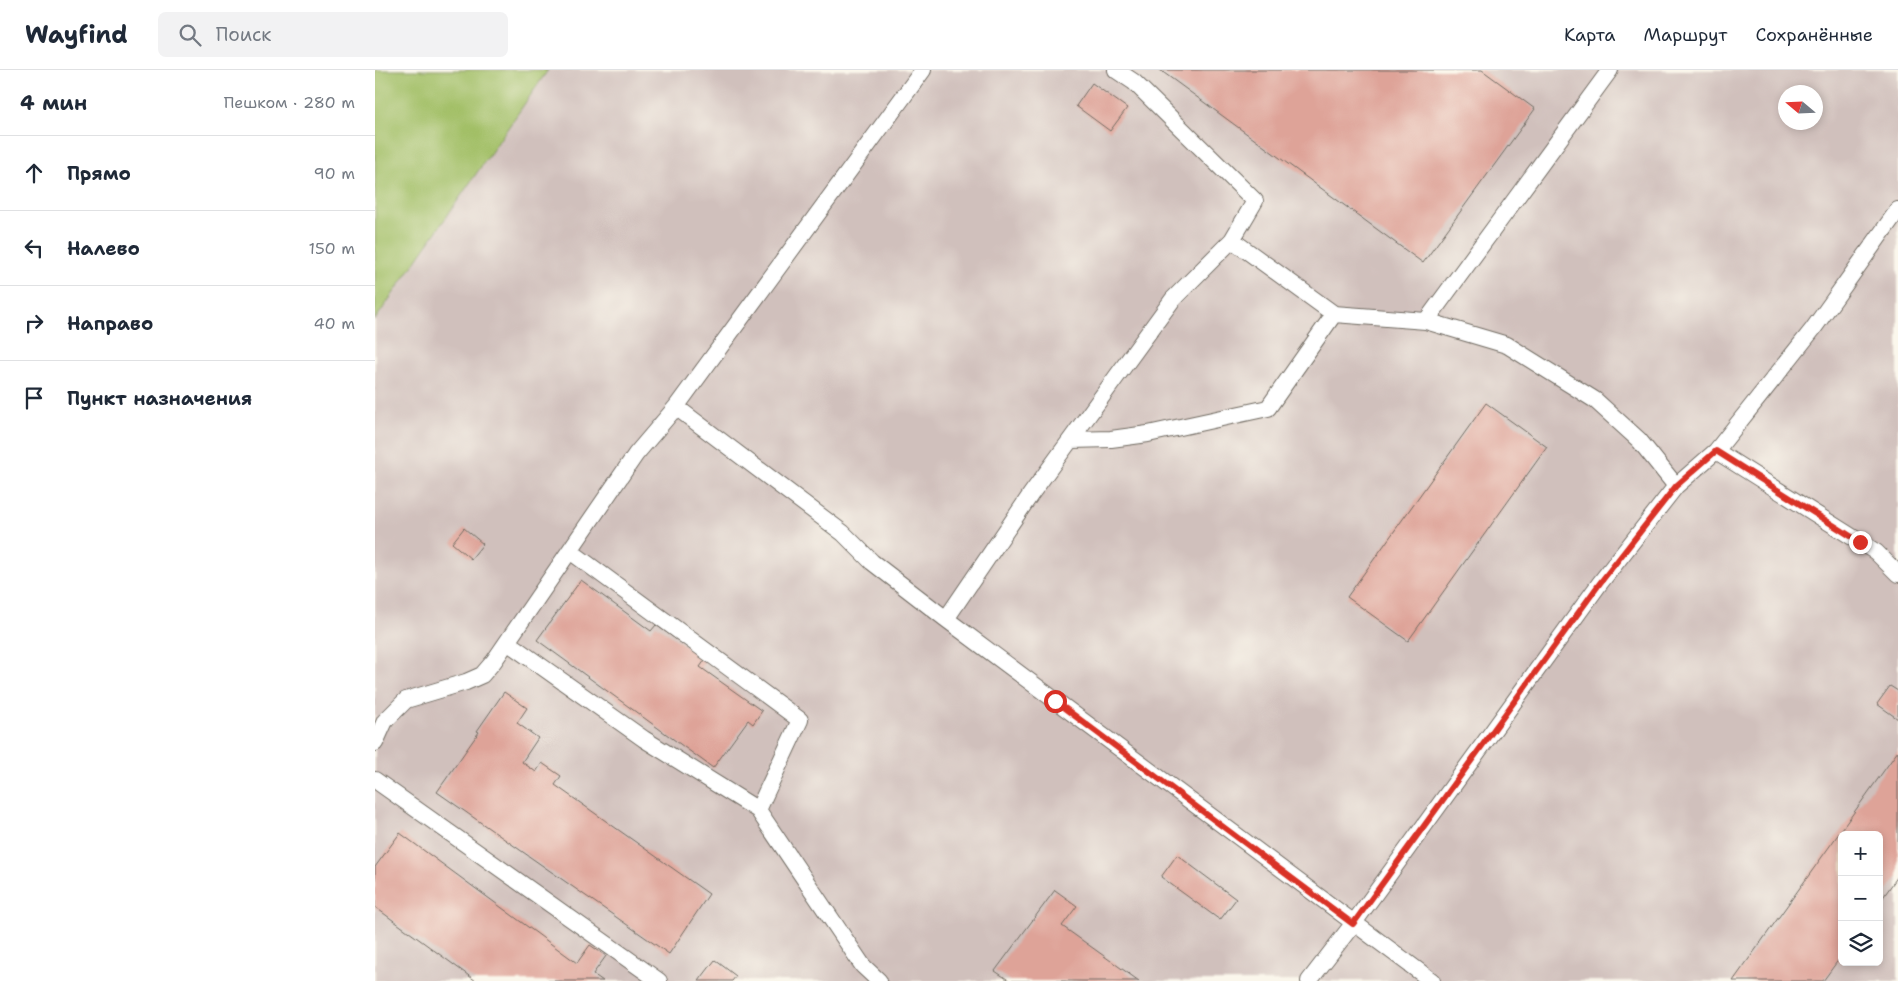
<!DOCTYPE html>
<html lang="ru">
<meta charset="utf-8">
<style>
body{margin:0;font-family:"Shantell Sans",sans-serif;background:#f2f2f3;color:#1f2937}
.controls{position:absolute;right:15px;bottom:15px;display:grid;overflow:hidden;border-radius:8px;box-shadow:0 2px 8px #0003}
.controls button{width:45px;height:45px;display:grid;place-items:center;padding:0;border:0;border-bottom:1px solid #e0e1e3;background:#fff;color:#1f2937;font:25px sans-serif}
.compass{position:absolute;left:1403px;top:15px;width:45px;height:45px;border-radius:50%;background:#fff;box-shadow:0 2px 8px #0003;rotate:289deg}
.stop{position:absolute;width:15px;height:15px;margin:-11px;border:4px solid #d93025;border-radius:50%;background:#fff}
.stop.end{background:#d93025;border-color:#fff;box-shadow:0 1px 5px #0008}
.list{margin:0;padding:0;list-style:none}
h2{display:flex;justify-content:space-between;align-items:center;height:65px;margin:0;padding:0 20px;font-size:21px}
h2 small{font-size:16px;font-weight:400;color:#747a83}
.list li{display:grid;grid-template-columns:32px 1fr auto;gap:15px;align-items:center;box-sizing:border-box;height:75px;padding:0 20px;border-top:1px solid #e0e1e3}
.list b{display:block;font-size:19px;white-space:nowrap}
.list em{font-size:16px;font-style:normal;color:#747a83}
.icon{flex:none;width:28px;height:28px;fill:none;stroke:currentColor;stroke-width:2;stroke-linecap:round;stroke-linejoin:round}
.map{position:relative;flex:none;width:1523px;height:911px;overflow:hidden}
header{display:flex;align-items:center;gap:30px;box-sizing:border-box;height:70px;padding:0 25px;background:#fff;border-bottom:1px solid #e0e1e3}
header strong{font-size:24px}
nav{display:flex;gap:28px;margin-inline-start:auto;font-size:18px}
.search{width:350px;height:45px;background:#f2f2f3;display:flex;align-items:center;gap:12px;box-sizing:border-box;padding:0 18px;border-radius:8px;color:#747a83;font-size:19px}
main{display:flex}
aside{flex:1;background:#fff}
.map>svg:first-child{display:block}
.industrial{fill:#d0c0bc;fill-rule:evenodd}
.green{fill:#a2bf66;stroke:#667548}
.building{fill:#dea398}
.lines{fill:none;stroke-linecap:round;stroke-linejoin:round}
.lane-casing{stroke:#716b62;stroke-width:18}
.lane{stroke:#fff;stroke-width:16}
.route{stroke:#d93025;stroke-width:6}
</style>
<header>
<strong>Wayfind</strong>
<div class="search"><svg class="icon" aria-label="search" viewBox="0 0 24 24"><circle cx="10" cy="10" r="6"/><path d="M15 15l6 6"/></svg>Поиск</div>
<nav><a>Карта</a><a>Маршрут</a><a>Сохранённые</a></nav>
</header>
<main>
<aside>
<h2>4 мин<small>Пешком · 280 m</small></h2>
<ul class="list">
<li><svg class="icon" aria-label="ahead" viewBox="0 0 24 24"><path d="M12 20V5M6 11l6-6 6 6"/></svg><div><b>Прямо</b></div><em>90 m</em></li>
<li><svg class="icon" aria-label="left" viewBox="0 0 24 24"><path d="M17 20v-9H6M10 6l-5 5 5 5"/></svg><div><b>Налево</b></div><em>150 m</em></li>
<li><svg class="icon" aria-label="right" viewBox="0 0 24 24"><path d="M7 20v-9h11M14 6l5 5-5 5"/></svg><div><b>Направо</b></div><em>40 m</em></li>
<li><svg class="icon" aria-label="arrive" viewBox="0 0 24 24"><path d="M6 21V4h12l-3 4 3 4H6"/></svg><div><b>Пункт назначения</b></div></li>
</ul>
</aside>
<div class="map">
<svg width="1523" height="911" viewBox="0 0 1523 911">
<rect width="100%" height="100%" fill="#fbf7ec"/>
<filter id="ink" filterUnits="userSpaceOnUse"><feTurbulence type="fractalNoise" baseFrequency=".02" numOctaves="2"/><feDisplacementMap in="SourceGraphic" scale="10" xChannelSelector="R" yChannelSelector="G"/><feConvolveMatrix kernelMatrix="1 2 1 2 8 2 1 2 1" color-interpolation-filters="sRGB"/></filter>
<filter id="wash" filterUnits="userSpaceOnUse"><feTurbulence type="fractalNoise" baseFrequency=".0096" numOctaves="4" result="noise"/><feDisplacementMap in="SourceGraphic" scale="20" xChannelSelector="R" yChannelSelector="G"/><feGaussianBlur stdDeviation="1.12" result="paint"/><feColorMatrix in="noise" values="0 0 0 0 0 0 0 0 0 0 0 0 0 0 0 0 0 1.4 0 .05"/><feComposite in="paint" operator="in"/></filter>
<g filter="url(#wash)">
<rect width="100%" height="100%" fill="#f4e3c9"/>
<path class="industrial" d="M173 0H1523V911H0V250ZM1410 22H1440V52H1410ZM1467 765H1504V892H1467Z"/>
<path class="green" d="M0 0H173L0 250Z"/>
<g id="blocks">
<path class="building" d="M785 0H1107L1160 39 1048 193Z
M717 13 752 38 735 61 701 36Z
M1111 333 1172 377 1033 571 972 527Z
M89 458 108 474 96 489 77 473Z
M206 510 276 561 281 555 330 590 325 597 387 641 378 654 373 650 338 698 162 570Z
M1515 616 1523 621V649L1502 634Z
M129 622 152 638 142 653 163 668 147 692 161 702 167 693 186 706 180 715 334 824 294 884 62 722 104 662 102 661Z
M1523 681V806L1504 833V765H1467V885L1448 911H1358Z
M25 763 202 893 215 875 231 886 218 904 228 911H101L0 837V797Z
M802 785 861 829 845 850 786 807Z
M680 820 702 836 687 856 764 911H635L620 901Z
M340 890 361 906 357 911H324Z"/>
</g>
</g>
<g filter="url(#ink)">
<use href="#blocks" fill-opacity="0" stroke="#716b62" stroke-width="1"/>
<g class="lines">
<defs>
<path id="lane" d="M741 0 759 12 880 131 857 170 959 244 1051 251 1132 275 1220 330 1264 370 1301 416
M1051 251 1235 0
M301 337 468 463 497 492 571 549 1057 911
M696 370 736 369 773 364 893 338 959 244
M1341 381 1501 482 1523 504
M195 481 425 650 383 740
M571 549 656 424 798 229 857 170
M132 572 269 669 383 740 488 896 504 911
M0 673 10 651 31 630 91 612 107 605 119 591 261 384 301 337 548 0
M0 710 284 911
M934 911 978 854 1225 513 1301 416 1341 381 1438 259 1523 140"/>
</defs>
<use href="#lane" class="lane-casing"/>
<use href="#lane" class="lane"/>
</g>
</g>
<g class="lines" filter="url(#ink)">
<path class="route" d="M680 631 978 854 1225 513 1301 416 1341 381 1485 472"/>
</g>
</svg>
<div class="controls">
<button>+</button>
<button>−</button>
<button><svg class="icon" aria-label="layers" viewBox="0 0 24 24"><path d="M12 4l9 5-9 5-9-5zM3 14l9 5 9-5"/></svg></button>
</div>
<svg class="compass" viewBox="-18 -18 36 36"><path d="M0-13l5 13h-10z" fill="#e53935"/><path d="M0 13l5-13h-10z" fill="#747a83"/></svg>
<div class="stop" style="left:680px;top:631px"></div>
<div class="stop end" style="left:1485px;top:472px"></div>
</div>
</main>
